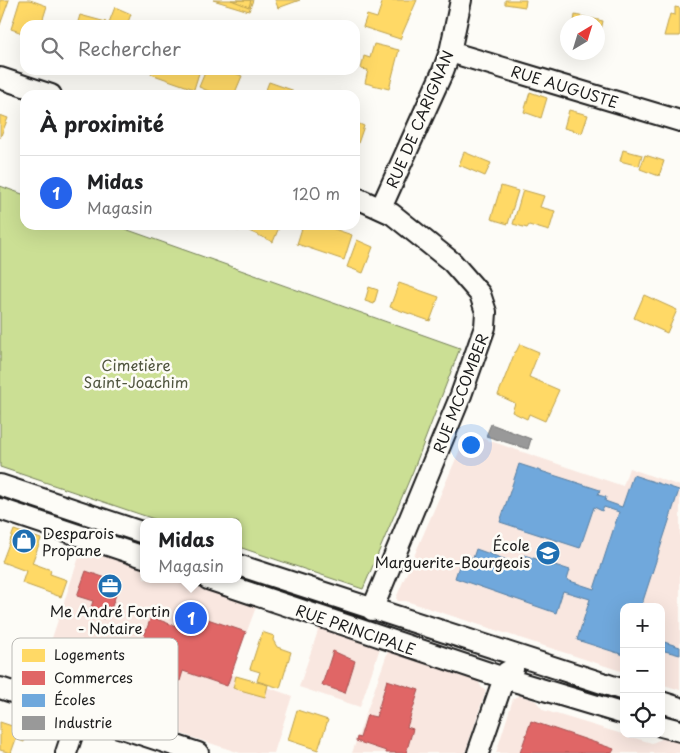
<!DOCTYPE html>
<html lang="fr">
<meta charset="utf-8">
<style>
body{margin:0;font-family:"Playpen Sans",sans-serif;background:#f2f2f2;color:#202124}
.controls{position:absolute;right:15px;bottom:15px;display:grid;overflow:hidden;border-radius:10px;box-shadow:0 5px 20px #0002}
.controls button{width:45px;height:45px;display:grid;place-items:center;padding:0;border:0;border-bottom:1px solid #e0e0e0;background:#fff;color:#202124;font:25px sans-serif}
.compass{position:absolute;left:560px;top:15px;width:45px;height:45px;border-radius:50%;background:#fff;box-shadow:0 5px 20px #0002;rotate:38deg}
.you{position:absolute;left:470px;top:444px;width:18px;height:18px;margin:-12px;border:4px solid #fff;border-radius:50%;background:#1a73e8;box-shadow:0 0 0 8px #1a73e833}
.badge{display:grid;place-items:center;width:32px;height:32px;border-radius:50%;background:#2563eb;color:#fff;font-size:16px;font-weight:700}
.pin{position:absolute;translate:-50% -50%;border:2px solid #fff;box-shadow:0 1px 5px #0006}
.popup{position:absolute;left:140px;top:518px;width:102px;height:65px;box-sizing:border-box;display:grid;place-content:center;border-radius:10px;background:#fff;filter:drop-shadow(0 1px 4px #0005);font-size:16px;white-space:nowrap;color:#757577}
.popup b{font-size:19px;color:#202124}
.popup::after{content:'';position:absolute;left:50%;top:100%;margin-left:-10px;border:10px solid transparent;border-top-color:#fff}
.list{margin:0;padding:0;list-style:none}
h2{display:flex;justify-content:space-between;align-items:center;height:65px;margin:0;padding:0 20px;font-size:21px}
h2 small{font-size:16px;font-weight:400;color:#757577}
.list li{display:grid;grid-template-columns:32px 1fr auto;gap:15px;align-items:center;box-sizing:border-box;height:75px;padding:0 20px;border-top:1px solid #e0e0e0}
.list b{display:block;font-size:19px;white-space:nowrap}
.list p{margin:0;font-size:16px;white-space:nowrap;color:#757577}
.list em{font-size:16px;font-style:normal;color:#757577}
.icon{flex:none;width:28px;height:28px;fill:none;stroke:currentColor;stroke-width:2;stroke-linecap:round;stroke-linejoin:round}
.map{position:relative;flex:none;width:680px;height:753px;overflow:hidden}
.search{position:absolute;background:#fff;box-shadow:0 5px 20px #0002;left:20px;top:20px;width:340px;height:55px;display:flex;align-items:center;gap:12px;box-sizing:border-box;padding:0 18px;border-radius:15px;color:#757577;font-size:19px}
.panel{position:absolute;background:#fff;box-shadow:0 5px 20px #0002;left:20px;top:90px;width:340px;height:140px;border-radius:15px}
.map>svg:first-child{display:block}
.built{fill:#f9e7e0}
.green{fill:#cbdf94;stroke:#747e58}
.homes{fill:#ffd966;stroke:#bba050}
.shops{fill:#e06666;stroke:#a55050}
.schools{fill:#6fa8dc;stroke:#567ea2}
.industry{fill:#999;stroke:#747474}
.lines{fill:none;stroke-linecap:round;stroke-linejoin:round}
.minor-casing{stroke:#1c1c1c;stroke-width:24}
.minor{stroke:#fdfcf7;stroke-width:20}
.labels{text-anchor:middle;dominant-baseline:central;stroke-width:5;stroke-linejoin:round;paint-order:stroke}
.street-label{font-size:15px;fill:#1c1c1c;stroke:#fdfcf7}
.park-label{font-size:15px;fill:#515640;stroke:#fdfcf7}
.poi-label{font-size:15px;fill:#1c1c1c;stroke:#fdfcf7;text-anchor:start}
.key{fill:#fdfcf7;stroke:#bab9b5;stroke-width:1}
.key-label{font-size:14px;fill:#1c1c1c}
</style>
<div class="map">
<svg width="680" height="753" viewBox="0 0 680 753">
<rect width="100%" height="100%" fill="#fdfcf7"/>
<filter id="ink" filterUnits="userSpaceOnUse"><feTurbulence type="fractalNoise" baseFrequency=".02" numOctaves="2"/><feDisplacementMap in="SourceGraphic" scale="10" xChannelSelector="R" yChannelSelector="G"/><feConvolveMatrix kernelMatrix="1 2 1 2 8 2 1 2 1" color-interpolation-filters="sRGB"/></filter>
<g filter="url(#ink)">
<path class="built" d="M467 433 623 486 629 468 680 486V690L661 684V607H624V672L406 601H398L396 598Z
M82 548 143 569 144 579H175L256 607 231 674 292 696 274 753H240L36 686Z
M319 628 380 648 360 707 299 687Z
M388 651 478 681 482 688 486 690 465 753H352Z
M519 695 536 701 543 710 645 741 652 743 664 738 680 742V753H496L513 699Z"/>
<path class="green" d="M0 186 25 195V225H114L460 348 413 471 363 589 239 547 238 522H163L0 467Z"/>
<path class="homes" d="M0 0H9L0 25Z
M20 0H30L47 6 41 25H25V34L11 29Z
M213 0H253L249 11Z
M231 0H251L249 7Z
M275 0H300L278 8Z
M383 0H417L400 39 363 27 367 15 377 18Z
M505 0H526L525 7 505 4Z
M115 7 131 14 127 25H108Z
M675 7 680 8V36H664L670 14 675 15Z
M80 15 106 22 105 25H77Z
M575 15 603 21 598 44V22H574Z
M374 44 399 50 389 89 365 83 368 70 361 69 364 56 370 58Z
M153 70H200L194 89 151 74Z
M206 70H227L242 76 234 95H218L199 87Z
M269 82 292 90 291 95H264Z
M530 92 547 98 541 118 524 112Z
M569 110 588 115 582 133 564 128Z
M0 115 8 118 0 138Z
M355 122 364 126 356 149H355Z
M623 150 642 155 639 166 620 161Z
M464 152 491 163 485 176 459 165Z
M645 155 664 161 659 176 640 169Z
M501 186 518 191 508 224 491 219Z
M523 190 544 196 540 207 555 211 549 231 529 225 527 228 513 224Z
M219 225H241L239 231Z
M251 225H280L273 242 249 231Z
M303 225H322L352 235 344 260 297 244Z
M357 240 373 247 363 273 347 267Z
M399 283 439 297 430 321 390 307Z
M369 287 378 290 374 304 365 301Z
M644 295 677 310 667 333 634 318Z
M520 344 539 352 529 377 559 390 545 421 529 414 527 419 512 412 515 403 498 395 515 352H516Z
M14 530 41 539 32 563 51 570 50 574 67 580 61 597 22 583 26 571 2 562Z
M262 632 274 636 273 640 277 647 291 652 280 688 257 681 260 672 250 669Z
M236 676 268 685 265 697 233 688Z
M297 710 328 720 318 750 288 740Z
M0 722 27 731 24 742 16 739 11 753 0 750Z"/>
<path class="shops" d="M86 571 120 583 111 609 108 607 104 619 89 614 93 601 77 596Z
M184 611 246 632 227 686 183 671 180 681 134 665 151 617 178 627Z
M333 651 355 661 345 693 322 685Z
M387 680 419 690 407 727 413 729 406 753H386V751L356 741 357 737 360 738 367 715 376 717Z
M531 721 614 749 612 753H520Z"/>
<path class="schools" d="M519 464 600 490 598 495 606 497 605 501 622 507 633 475 679 490 641 607H624V655L577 640 590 599 563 591 556 613 455 578 463 554 473 558 476 549 521 565 524 555 570 570 567 580 594 589 619 512 604 507 602 511 594 507 580 548 500 522Z
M661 641 680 647V655L661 650Z"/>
<path class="industry" d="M491 424 531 439 528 449 486 436Z"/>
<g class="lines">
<defs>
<path id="minor" d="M450 52 680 121
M0 78 51 95
M355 197 392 214 452 262 480 294 486 312 485 327 461 395 372 610
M381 208 443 71 450 52 461 0
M0 485 144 533
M0 509 144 557
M238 565 624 690
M208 579 504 678 624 714
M0 688 198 753
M661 702 680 708
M661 726 680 731
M66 753 79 714
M478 753 504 678 507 672 513 669"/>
</defs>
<use href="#minor" class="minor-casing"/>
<use href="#minor" class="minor"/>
</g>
</g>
<defs>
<symbol id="shop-disc" viewBox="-11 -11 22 22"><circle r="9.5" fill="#1f6fb2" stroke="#fdfcf7"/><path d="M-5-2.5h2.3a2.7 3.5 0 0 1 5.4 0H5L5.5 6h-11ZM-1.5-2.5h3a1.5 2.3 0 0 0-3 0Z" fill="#fff"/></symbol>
<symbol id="school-disc" viewBox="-11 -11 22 22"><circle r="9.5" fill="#1f6fb2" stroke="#fdfcf7"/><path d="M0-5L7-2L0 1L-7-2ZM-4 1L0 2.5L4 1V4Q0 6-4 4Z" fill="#fff"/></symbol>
<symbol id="office-disc" viewBox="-11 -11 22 22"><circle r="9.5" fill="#1f6fb2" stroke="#fdfcf7"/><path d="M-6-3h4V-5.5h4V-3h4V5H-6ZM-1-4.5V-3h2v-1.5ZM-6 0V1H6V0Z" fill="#fff"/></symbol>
</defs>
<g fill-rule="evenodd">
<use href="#shop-disc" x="10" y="527" width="28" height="28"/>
<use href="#school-disc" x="534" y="539" width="28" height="28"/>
<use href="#office-disc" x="96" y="572" width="28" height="28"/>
</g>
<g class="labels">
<g class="street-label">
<text transform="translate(565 86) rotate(17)">RUE AUGUSTE</text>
<text transform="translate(419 119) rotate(-67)">RUE DE CARIGNAN</text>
<text transform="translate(460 393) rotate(-69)">RUE MCCOMBER</text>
<text transform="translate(356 629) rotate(19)">RUE PRINCIPALE</text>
</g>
<g class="park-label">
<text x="136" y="364">Cimetière<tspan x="136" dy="17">Saint-Joachim</tspan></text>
</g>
<g class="poi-label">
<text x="42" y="532">Desparois<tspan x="42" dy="17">Propane</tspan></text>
<text x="530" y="544" text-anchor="end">École<tspan x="530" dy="17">Marguerite-Bourgeois</tspan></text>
<text x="110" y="610" text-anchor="middle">Me André Fortin<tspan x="110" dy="17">- Notaire</tspan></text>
</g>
</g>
<rect x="12" y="638" width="166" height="102" rx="8" class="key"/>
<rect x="22" y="649" width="23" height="13" fill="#ffd966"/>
<rect x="22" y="671" width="23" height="14" fill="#e06666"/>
<rect x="22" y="694" width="23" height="13" fill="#6fa8dc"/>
<rect x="22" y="716" width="23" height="14" fill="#999"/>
<g class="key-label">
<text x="54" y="660">Logements</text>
<text x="54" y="683">Commerces</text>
<text x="54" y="705">Écoles</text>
<text x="54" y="728">Industrie</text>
</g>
</svg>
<div class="controls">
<button>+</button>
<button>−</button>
<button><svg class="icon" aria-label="locate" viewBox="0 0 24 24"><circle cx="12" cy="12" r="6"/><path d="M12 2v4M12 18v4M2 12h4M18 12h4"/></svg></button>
</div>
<svg class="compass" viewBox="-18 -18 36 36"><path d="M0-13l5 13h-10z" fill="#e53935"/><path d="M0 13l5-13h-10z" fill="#757577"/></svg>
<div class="you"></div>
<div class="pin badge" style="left:191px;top:618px">1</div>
<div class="popup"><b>Midas</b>Magasin</div>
<div class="search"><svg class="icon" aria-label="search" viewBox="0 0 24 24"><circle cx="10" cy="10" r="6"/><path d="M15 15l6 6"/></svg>Rechercher</div>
<section class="panel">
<h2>À proximité<small></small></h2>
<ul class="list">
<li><span class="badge">1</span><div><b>Midas</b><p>Magasin</p></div><em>120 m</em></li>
</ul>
</section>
</div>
